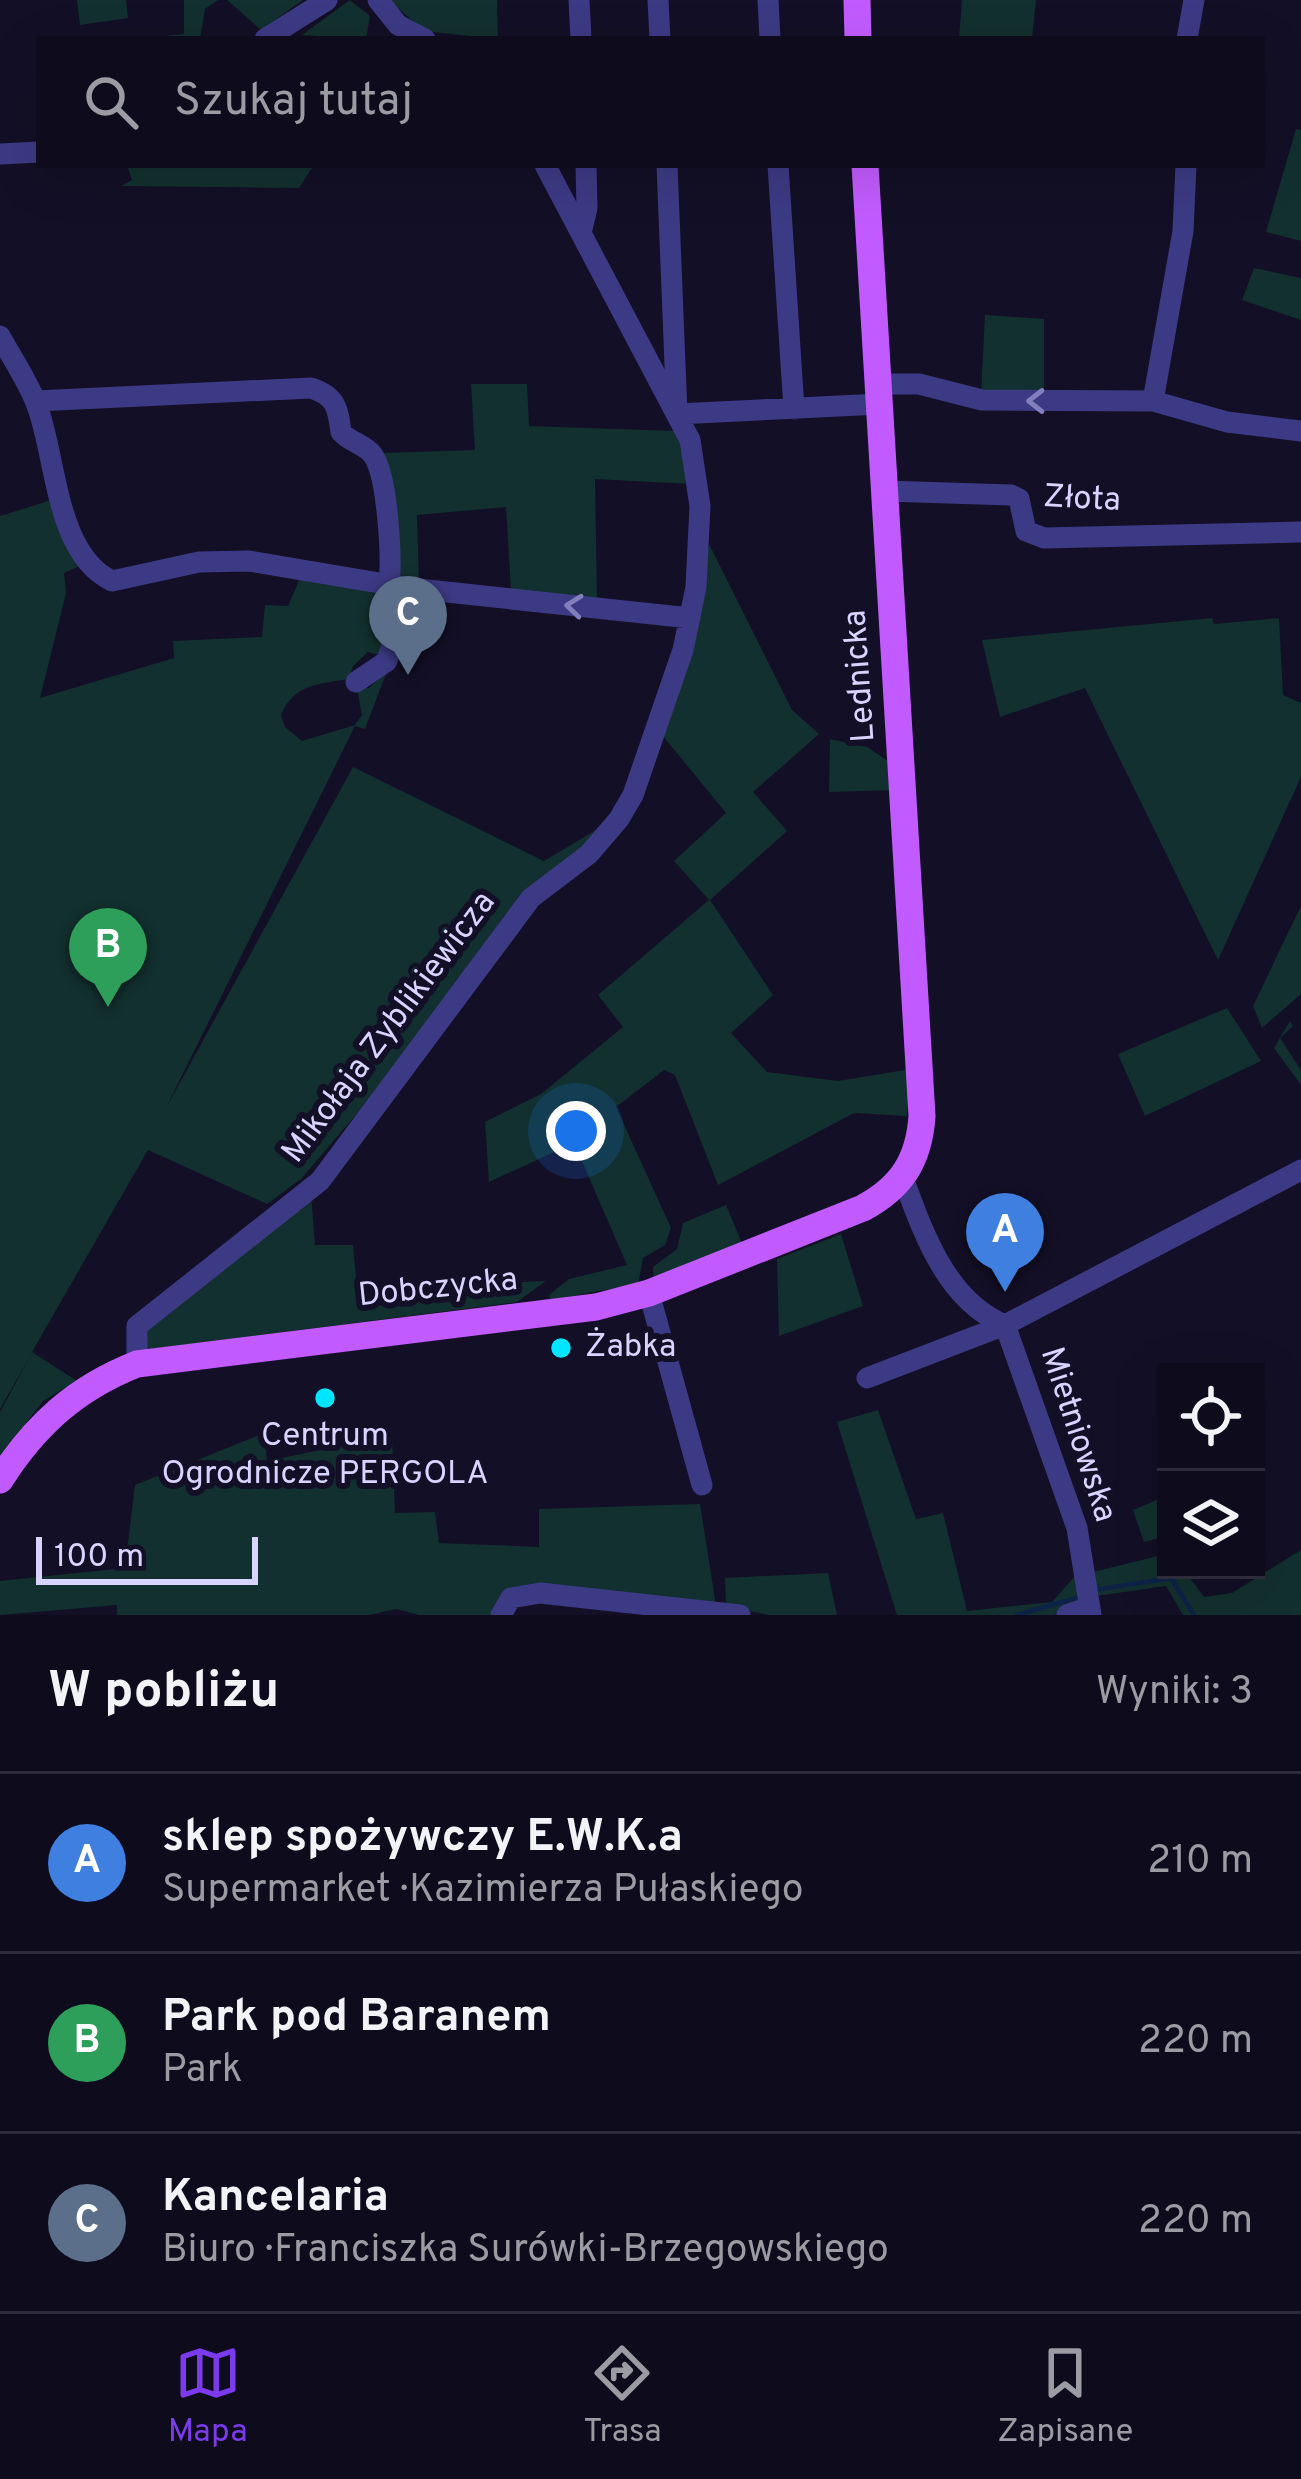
<!DOCTYPE html>
<html lang="pl">
<meta charset="utf-8">
<style>
body{margin:0;font-family:Overpass,sans-serif;background:#1c1929;color:#f1f3f6}
.controls{position:absolute;right:36px;bottom:36px;display:grid;overflow:hidden;border-radius:0px;box-shadow:0 12px 48px #0002}
.controls button{width:108px;height:108px;display:grid;place-items:center;padding:0;border:0;border-bottom:3px solid #2e2b3b;background:#0e0b1c;color:#f1f3f6;font:60px sans-serif}
.scale{position:absolute;left:36px;bottom:30px;width:222px;box-sizing:border-box;padding-left:12px;border:6px solid #d9d4ff;border-top:0;font-size:33px;line-height:42px;white-space:nowrap;color:#d9d4ff;-webkit-text-stroke:9px #130f26;paint-order:stroke}
.you{position:absolute;left:576px;top:1131px;width:42px;height:42px;margin:-30px;border:9px solid #fff;border-radius:50%;background:#1a73e8;box-shadow:0 0 0 18px #1a73e833}
.badge{display:grid;place-items:center;width:78px;height:78px;border-radius:50%;background:#7c3aed;color:#fff;font-size:39px;font-weight:700}
.pin{position:absolute;translate:-50% -99px;filter:drop-shadow(0 3px 6px #0008)}
.pin::after{content:'';position:absolute;top:63px;width:42px;height:36px;background:inherit;clip-path:polygon(0 0,100% 0,50% 100%)}
.list{margin:0;padding:0;list-style:none}
h2{display:flex;justify-content:space-between;align-items:center;height:156px;margin:0;padding:0 48px;font-size:51px}
h2 small{font-size:39px;font-weight:400;color:#9b9ba3}
.list li{display:grid;grid-template-columns:78px 1fr auto;gap:36px;align-items:center;box-sizing:border-box;height:180px;padding:0 48px;border-top:3px solid #2e2b3b}
.list b{display:block;font-size:45px;white-space:nowrap}
.list p{margin:0;font-size:39px;white-space:nowrap;color:#9b9ba3}
.list em{font-size:39px;font-style:normal;color:#9b9ba3}
.icon{flex:none;width:66px;height:66px;fill:none;stroke:currentColor;stroke-width:2;stroke-linecap:round;stroke-linejoin:round}
.map{position:relative;flex:none;width:1301px;height:1615px;overflow:hidden}
.search{position:absolute;background:#0e0b1c;box-shadow:0 12px 48px #0002;left:36px;right:36px;top:36px;height:132px;display:flex;align-items:center;gap:30px;box-sizing:border-box;padding:0 42px;border-radius:0px;color:#9b9ba3;font-size:45px}
.sheet{height:696px;background:#0e0b1c}
nav{display:flex;justify-content:space-around;align-items:center;box-sizing:border-box;height:168px;border-top:3px solid #2e2b3b;background:#0e0b1c;font-size:33px;color:#9b9ba3}
nav a{display:grid;justify-items:center;gap:6px}
nav .on{color:#7c3aed}
.map>svg:first-child{display:block}
.green{fill:#12302f}
.lines{fill:none;stroke-linecap:round;stroke-linejoin:round}
.stream{stroke:#0c2248;stroke-width:4.5}
.minor{stroke:#3d3a85;stroke-width:21}
.major{stroke:#c25bff;stroke-width:27}
.oneway{stroke:#837fbc}
.poi-dot{fill:#00e5ff;stroke:#130f26;stroke-width:4.5}
.labels{text-anchor:middle;dominant-baseline:central;stroke-width:12;stroke-linejoin:round;paint-order:stroke}
.street-label{font-size:33px;fill:#d9d4ff;stroke:#130f26}
.poi-label{font-size:33px;fill:#d9d4ff;stroke:#130f26;text-anchor:start}
</style>
<div class="map">
<svg width="1301" height="1615" viewBox="0 0 1301 1615">
<rect width="100%" height="100%" fill="#130f26"/>
<path class="green" d="M77 0H126L128 18 80 25Z
M184 0H218L205 9 200 39H137L184 34Z
M227 0H303L261 30Z
M350 0 370 16 366 39 302 35Z
M389 0H497L498 39 424 31Z
M962 0H1036L1032 39H959Z
M1296 129 1301 130V241L1266 232Z
M127 165H314L299 188 121 186 132 180Z
M1254 268 1301 278V320L1242 300Z
M985 315 1044 319V394L981 395Z
M471 384H527L529 426 676 431 687 449 692 484 595 479 597 599 511 590 506 507 417 515 419 581 398 579 384 453 475 450Z
M55 499 84 564 64 573 66 593 40 698 174 658 173 641 262 637 265 605 288 606 301 576 401 596 380 655 368 652 353 666 349 679C319 684 294 684 281 715L285 727 302 741 355 725 362 715 357 689 369 688 387 671 365 729 355 726 166 1108 353 767 544 861 599 828 580 854 505 915 384 1082 301 1179 267 1204 148 1150 32 1352 77 1381 43 1401 0 1457V1412L32 1353 0 1409V516Z
M709 544 792 710 819 734 753 792 787 831 710 900 773 995 731 1033 767 1072 838 1081 911 1069 907 1116 854 1113 718 1185 675 1075 664 1070 616 1107 671 1228 665 1245 643 1258 638 1284 550 1300 549 1295 569 1279 627 1265 574 1143 489 1182 485 1122 541 1094 623 1027 598 995 709 900 674 861 726 813 663 736 701 600Z
M1212 618 1214 624 1279 618 1283 695 1301 703V777L1218 960 1085 688 1000 717 982 640Z
M830 739 867 747 894 765V790L829 792Z
M1301 906V994L1262 1028 1253 1006Z
M1227 1008 1261 1061 1145 1116 1118 1054Z
M1290 1021 1293 1026 1280 1038 1301 1070V1085L1274 1048Z
M311 1195 315 1245H353L357 1289 546 1281 517 1302 142 1350 146 1325Z
M726 1205 744 1248 654 1282 653 1267 677 1249 683 1223Z
M841 1234 863 1306 779 1336 777 1259Z
M878 1410 916 1519 943 1513 967 1611 1052 1602 1075 1576 1083 1605 1054 1615H897L837 1422Z
M264 1433 267 1461 392 1435 395 1513 435 1512 439 1543 539 1547V1509L700 1504 716 1606 540 1587 495 1615H419L396 1609 369 1615H117V1605L0 1615V1581L125 1568 135 1485Z
M1166 1496V1536L1144 1542 1133 1510Z
M1301 1550V1615H1183L1166 1586 1096 1596 1093 1572 1166 1554V1570H1184L1204 1597 1232 1593Z
M828 1573 837 1615H769L726 1606 725 1578Z"/>
<g class="lines">
<path class="stream" d="M1094 1590 1171 1578 1194 1615
M1017 1615 1080 1597"/>
<path class="minor" d="M378 0 398 25 425 39
M579 0 581 39
M658 0 660 39
M768 0 770 39
M265 39 327 0
M1187 39 1194 0
M0 154 39 152
M667 165 677 414
M778 165 794 409
M581 233 587 208 586 165
M0 336C12 358 27 380 36 403 57 455 54 553 112 581L199 562 249 561 409 588 690 618
M879 384H919L982 400 1153 401 1227 422 1301 431
M36 401 311 388C336 396 338 408 341 432 350 442 365 445 372 454 388 473 392 560 389 585
M1153 401 1183 231 1186 165
M677 414 880 404
M885 491 1011 495 1019 499 1026 531 1044 538 1301 532
M356 682 387 661 409 588
M903 1178C924 1235 947 1301 1005 1325L1077 1528 1091 1615
M649 1293 702 1485
M137 1364V1326L320 1181 531 898 589 854 619 819 633 795 683 650 696 587 700 506 690 440 545 165
M867 1378 1005 1325 1301 1170
M501 1615 511 1598 540 1593 740 1615
M1067 1615 1090 1607"/>
<path class="major" d="M857 0 858 39
M0 1480C35 1425 76 1388 137 1364L596 1307 649 1293 863 1208C902 1187 919 1160 922 1116L865 165"/>
</g>
<defs><path id="oneway-chevron" d="M-2-3.5L2.5 0L-2 3.5" fill="none" stroke-width="1.6" stroke-linecap="round" stroke-linejoin="round" transform="scale(3)"/></defs>
<g class="oneway">
<use href="#oneway-chevron" transform="translate(1036 401) rotate(180)"/>
<use href="#oneway-chevron" transform="translate(574 606) rotate(-174)"/>
</g>
<g class="poi-dot">
<circle cx="561" cy="1348" r="12"/>
<circle cx="325" cy="1398" r="12"/>
</g>
<g class="labels">
<g class="street-label">
<text transform="translate(1082 500) rotate(3)">Złota</text>
<text transform="translate(861 676) rotate(-94)">Lednicka</text>
<text transform="translate(390 1028) rotate(-53)">Mikołaja Zyblikiewicza</text>
<text transform="translate(438 1289) rotate(-6)">Dobczycka</text>
<text transform="translate(1077 1435) rotate(72)">Mietniowska</text>
</g>
<g class="poi-label">
<text x="585" y="1348">Żabka</text>
<text x="325" y="1437" text-anchor="middle">Centrum<tspan x="325" dy="38">Ogrodnicze PERGOLA</tspan></text>
</g>
</g>
</svg>
<div class="controls">
<button><svg class="icon" aria-label="locate" viewBox="0 0 24 24"><circle cx="12" cy="12" r="6"/><path d="M12 2v4M12 18v4M2 12h4M18 12h4"/></svg></button>
<button><svg class="icon" aria-label="layers" viewBox="0 0 24 24"><path d="M12 4l9 5-9 5-9-5zM3 14l9 5 9-5"/></svg></button>
</div>
<div class="scale">100 m</div>
<div class="you"></div>
<div class="pin badge" style="left:1005px;top:1292px;background:#3f7fe0">A</div>
<div class="pin badge" style="left:108px;top:1007px;background:#2e9e5b">B</div>
<div class="pin badge" style="left:408px;top:675px;background:#5c6f8a">C</div>
<div class="search"><svg class="icon" aria-label="search" viewBox="0 0 24 24"><circle cx="10" cy="10" r="6"/><path d="M15 15l6 6"/></svg>Szukaj tutaj</div>
</div>
<section class="sheet">
<h2>W pobliżu<small>Wyniki: 3</small></h2>
<ul class="list">
<li><span class="badge" style="background:#3f7fe0">A</span><div><b>sklep spożywczy E.W.K.a</b><p>Supermarket · Kazimierza Pułaskiego</p></div><em>210 m</em></li>
<li><span class="badge" style="background:#2e9e5b">B</span><div><b>Park pod Baranem</b><p>Park</p></div><em>220 m</em></li>
<li><span class="badge" style="background:#5c6f8a">C</span><div><b>Kancelaria</b><p>Biuro · Franciszka Surówki-Brzegowskiego</p></div><em>220 m</em></li>
</ul>
</section>
<nav>
<a class="on"><svg class="icon" aria-label="map" viewBox="0 0 24 24"><path d="M3 6l6-2 6 2 6-2v14l-6 2-6-2-6 2zM9 4v14M15 6v14"/></svg>Mapa</a>
<a><svg class="icon" aria-label="directions" viewBox="0 0 24 24"><path d="M12 3l9 9-9 9-9-9zM9 14v-3h6M13 9l2 2-2 2"/></svg>Trasa</a>
<a><svg class="icon" aria-label="saved" viewBox="0 0 24 24"><path d="M7 4h10v16l-5-4-5 4z"/></svg>Zapisane</a>
</nav>
